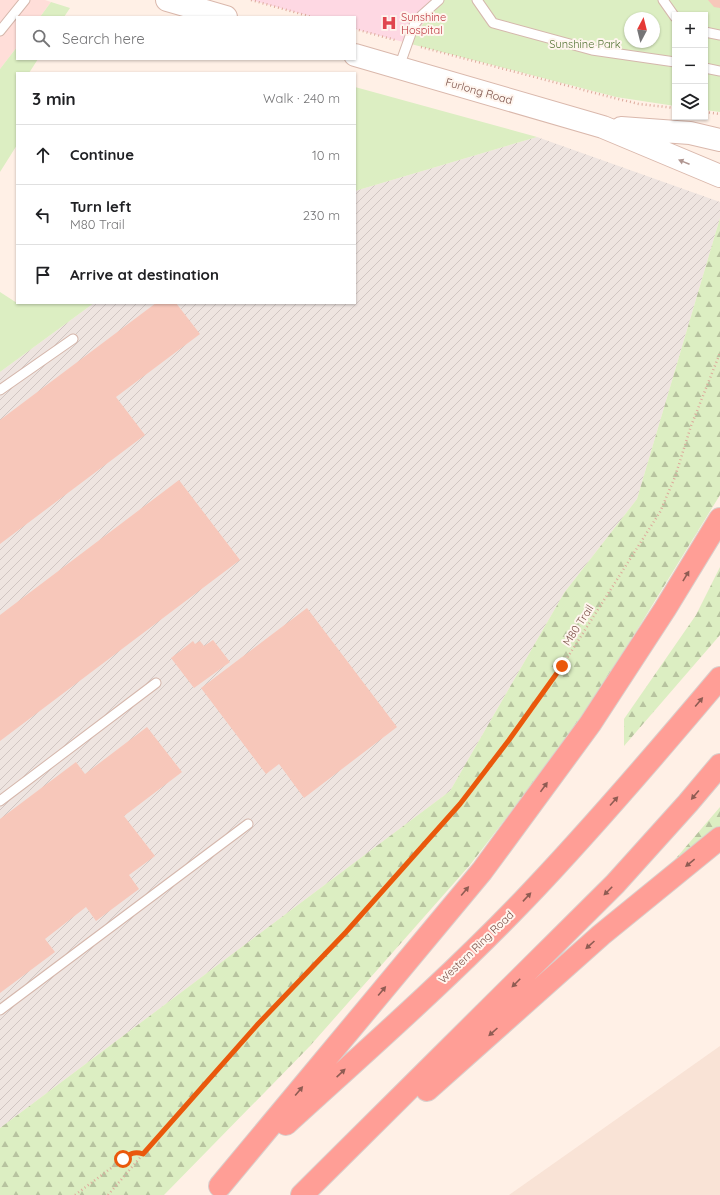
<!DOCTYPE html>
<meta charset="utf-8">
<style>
body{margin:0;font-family:Quicksand,sans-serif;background:#f2f2f2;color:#202124}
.controls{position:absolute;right:12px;top:12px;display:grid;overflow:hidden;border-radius:0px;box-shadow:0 1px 3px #0004}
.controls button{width:36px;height:36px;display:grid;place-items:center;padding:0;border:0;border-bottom:1px solid #e0e0e0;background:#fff;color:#202124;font:20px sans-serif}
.compass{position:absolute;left:624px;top:12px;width:36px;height:36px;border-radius:50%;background:#fff;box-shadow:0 1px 3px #0004;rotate:7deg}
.stop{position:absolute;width:12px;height:12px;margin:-9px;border:3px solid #ea580c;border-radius:50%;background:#fff}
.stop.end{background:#ea580c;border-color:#fff;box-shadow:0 1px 4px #0008}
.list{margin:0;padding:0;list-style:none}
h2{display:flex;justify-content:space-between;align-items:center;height:52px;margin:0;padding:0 16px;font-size:17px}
h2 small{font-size:13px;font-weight:400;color:#757577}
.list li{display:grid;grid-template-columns:26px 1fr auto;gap:12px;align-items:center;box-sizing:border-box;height:60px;padding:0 16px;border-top:1px solid #e0e0e0}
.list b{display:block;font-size:15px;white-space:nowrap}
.list p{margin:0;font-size:13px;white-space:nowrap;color:#757577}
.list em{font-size:13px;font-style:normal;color:#757577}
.icon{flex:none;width:22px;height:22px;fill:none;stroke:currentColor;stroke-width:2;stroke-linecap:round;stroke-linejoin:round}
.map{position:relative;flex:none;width:720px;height:1195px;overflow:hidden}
.search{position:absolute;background:#fff;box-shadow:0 1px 3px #0004;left:16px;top:16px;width:340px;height:44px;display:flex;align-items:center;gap:10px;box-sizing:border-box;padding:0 14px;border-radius:0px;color:#757577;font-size:15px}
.panel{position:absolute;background:#fff;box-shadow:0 1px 3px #0004;left:16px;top:72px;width:340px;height:232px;border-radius:0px}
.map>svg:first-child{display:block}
.residential{fill:#f9e3d6}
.commercial{fill:#ffded9}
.industrial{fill:url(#industrial-furrows)}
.medical{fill:#fed8e3}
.green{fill:#dceec2;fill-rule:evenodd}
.forest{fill:url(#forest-firs)}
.building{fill:#f7c7ba}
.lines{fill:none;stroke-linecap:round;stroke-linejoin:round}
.service-casing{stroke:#d5b7ac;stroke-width:11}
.secondary-casing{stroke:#dab8ac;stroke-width:24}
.motorway-casing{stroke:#dacecb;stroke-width:24}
.path{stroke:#ddaa9c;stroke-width:2.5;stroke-dasharray:1 3;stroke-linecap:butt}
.service{stroke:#fff;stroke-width:9}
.secondary{stroke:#fff;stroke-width:22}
.motorway{stroke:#ff9e96;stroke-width:22}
.oneway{fill:#b09691}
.oneway2{fill:#8f5c53}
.route{stroke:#ea580c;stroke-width:5}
.labels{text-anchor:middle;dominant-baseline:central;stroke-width:4;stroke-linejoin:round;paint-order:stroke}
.health-label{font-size:11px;fill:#be3a42;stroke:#fff5ee;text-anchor:start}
.park-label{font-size:11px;fill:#567638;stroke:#fff5ee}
.street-label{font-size:11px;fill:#7b5047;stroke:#fff5ee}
</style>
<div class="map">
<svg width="720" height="1195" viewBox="0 0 720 1195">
<defs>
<pattern id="industrial-furrows" width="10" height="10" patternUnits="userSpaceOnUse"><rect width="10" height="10" fill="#eee4e0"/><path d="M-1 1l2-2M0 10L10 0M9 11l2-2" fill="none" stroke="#d0c5c2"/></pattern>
<pattern id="forest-firs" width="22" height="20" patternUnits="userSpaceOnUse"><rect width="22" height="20" fill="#dceec2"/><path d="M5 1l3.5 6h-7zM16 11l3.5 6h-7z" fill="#b7c39f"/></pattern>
</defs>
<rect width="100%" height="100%" fill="#fff0e6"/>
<path class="residential" d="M720 1046V1195H509L604 1128Z"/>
<path class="commercial" d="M0 0H45L51 2 40 17H17V47L0 69Z"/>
<path class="industrial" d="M537 137 720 202V218L637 499 564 593 450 791 0 1128V372L94 303H355V191Z"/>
<path class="medical" d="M251 0H443L407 43 355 29V17H313Z"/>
<path class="green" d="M443 0H720V112L705 110V15H675V106L616 97 407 43ZM630 18H654V42H630Z
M51 2 70 8 64 17H40Z
M17 47V59H38L29 73H17V145L0 172V69Z
M355 87 537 137 355 191Z
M0 292 17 303H94L0 372Z"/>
<path class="forest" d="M720 218V495L583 718 470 865 309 1047 164 1195H0V1128L450 791 564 593 637 499Z
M720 567V635L624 746V719L696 615Z
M720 807V831L665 871Z"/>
<path class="building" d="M708 0H720V8L714 7Z
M156 303H176L200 334 116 397 145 435 0 544V420Z
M179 480 240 560 0 741V615Z
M307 608 397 727 304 798 279 764 266 774 201 688Z
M213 640 230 662 194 688 171 658 193 641 195 644 200 641 204 646Z
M147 727 182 772 124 816 155 856 129 875 139 889 96 921 86 907 45 939 55 952 0 993V819L76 762 85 774Z"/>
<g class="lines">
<defs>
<path id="service" d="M477 0 493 23 592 50 675 62
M663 0 675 17
M0 31 25 0
M705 32 720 35
M399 67 414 25 422 15 439 0
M705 68 720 71
M0 390 73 339
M0 801 156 683
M0 1010 248 824"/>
<path id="secondary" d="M167 0 226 17
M355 55 603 127 720 176
M621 128 690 133 720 140"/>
<path id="motorway" d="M427 1090 601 935 720 838
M286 1124C366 1051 448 979 523 901 592 829 656 754 720 678
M220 1186 482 871 590 724 665 609 720 519
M302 1195 615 884 688 803 720 765"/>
</defs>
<use href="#service" class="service-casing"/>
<use href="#secondary" class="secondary-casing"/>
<use href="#motorway" class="motorway-casing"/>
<path class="path" d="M251 0 312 17
M355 29 395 40
M421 47 614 98 639 104 675 108
M705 112 720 114
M75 1195 130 1154 137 1152 143 1154
M108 1195 162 1132 258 1024 346 932 460 804 509 740 562 666 660 512 675 477 691 426 720 353"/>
<use href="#service" class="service"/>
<use href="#secondary" class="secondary"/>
<use href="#motorway" class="motorway"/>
</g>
<defs><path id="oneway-solid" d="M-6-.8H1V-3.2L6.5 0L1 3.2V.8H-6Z"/></defs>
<use class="oneway" href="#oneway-solid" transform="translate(684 162) rotate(-158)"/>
<g class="oneway2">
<use href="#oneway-solid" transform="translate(686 576) rotate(-59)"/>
<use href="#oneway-solid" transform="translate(699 702) rotate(-50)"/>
<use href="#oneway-solid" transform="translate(544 787) rotate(-54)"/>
<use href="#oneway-solid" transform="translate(695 795) rotate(130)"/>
<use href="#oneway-solid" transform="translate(614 801) rotate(-48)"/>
<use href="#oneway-solid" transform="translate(690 863) rotate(141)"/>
<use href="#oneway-solid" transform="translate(465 891) rotate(-50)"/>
<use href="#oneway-solid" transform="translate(608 891) rotate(135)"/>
<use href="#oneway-solid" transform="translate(527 897) rotate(-47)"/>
<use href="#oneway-solid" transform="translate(590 945) rotate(138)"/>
<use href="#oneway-solid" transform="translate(516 983) rotate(135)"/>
<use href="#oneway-solid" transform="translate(382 991) rotate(-50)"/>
<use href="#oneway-solid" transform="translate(493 1032) rotate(138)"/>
<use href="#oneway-solid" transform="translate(341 1073) rotate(-43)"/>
<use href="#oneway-solid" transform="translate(299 1091) rotate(-50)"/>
</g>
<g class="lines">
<path class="route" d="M123 1159C130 1154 134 1151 143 1154L258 1024 346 932 460 804 509 740 562 666"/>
</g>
<defs>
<symbol id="hospital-bare" viewBox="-9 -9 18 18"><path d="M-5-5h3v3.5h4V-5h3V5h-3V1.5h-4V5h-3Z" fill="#e0444e" stroke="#fff5ee" stroke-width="2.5" paint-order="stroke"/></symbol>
</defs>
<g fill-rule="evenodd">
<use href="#hospital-bare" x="378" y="12" width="22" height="22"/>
</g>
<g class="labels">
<g class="health-label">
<text x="401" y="17">Sunshine<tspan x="401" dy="13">Hospital</tspan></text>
</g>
<g class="park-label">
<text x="585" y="44">Sunshine Park</text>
</g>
<g class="street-label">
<text transform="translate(479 91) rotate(16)">Furlong Road</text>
<text transform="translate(578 625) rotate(-57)">M80 Trail</text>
<text transform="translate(476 947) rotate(-44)">Western Ring Road</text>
</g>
</g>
</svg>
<div class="controls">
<button>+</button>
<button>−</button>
<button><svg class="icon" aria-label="layers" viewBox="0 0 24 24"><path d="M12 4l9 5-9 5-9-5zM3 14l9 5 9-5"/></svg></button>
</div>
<svg class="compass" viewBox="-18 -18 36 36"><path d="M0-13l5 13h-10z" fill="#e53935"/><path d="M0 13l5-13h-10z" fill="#757577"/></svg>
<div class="stop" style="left:123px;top:1159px"></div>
<div class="stop end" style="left:562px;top:666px"></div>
<div class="search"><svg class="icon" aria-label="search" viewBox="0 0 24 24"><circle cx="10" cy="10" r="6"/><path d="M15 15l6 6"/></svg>Search here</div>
<section class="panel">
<h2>3 min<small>Walk · 240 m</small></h2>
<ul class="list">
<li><svg class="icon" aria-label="ahead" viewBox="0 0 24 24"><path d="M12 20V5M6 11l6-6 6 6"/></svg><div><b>Continue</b></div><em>10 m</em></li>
<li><svg class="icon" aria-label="left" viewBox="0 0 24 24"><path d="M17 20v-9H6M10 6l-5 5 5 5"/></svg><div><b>Turn left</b><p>M80 Trail</p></div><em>230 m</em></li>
<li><svg class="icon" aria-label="arrive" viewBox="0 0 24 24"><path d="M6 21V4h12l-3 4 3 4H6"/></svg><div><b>Arrive at destination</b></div></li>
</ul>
</section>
</div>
